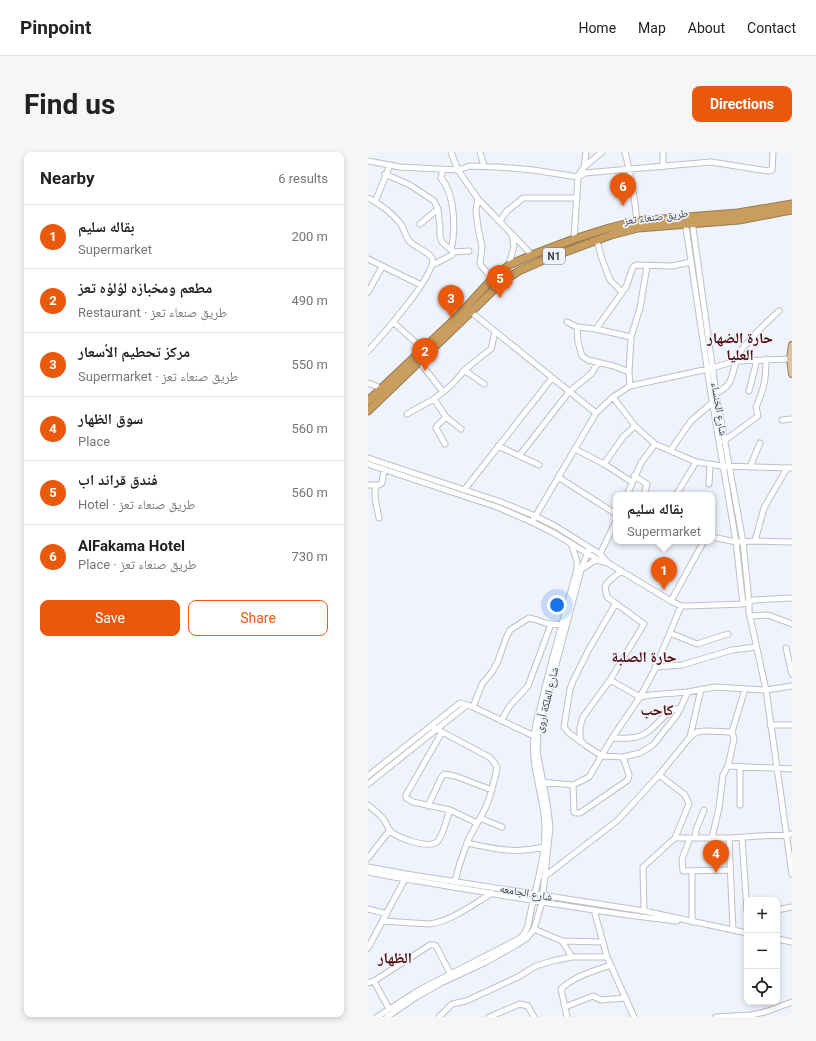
<!DOCTYPE html>
<meta charset="utf-8">
<style>
body{margin:0;font-family:Roboto,"Noto Naskh Arabic",sans-serif;background:#f6f6f6;color:#222}
.controls{position:absolute;right:12px;bottom:12px;display:grid;overflow:hidden;border-radius:8px;box-shadow:0 2px 6px #0003}
.controls button{width:36px;height:36px;display:grid;place-items:center;padding:0;border:0;border-bottom:1px solid #e0e0e0;background:#fff;color:#222;font:20px sans-serif}
.you{position:absolute;left:189px;top:453px;width:14px;height:14px;margin:-10px;border:3px solid #fff;border-radius:50%;background:#1a73e8;box-shadow:0 0 0 6px #1a73e833}
.badge{display:grid;place-items:center;width:26px;height:26px;border-radius:50%;background:#ea580c;color:#fff;font-size:13px;font-weight:700}
.pin{position:absolute;translate:-50% -33px;filter:drop-shadow(0 1px 2px #0008)}
.pin::after{content:'';position:absolute;top:21px;width:14px;height:12px;background:inherit;clip-path:polygon(0 0,100% 0,50% 100%)}
.popup{position:absolute;left:245px;top:340px;width:102px;height:52px;box-sizing:border-box;display:grid;place-content:center;border-radius:8px;background:#fff;filter:drop-shadow(0 1px 3px #0005);font-size:13px;white-space:nowrap;color:#767676}
.popup b{font-size:15px;color:#222}
.popup::after{content:'';position:absolute;left:50%;top:100%;margin-left:-8px;border:8px solid transparent;border-top-color:#fff}
.list{margin:0;padding:0;list-style:none}
h2{display:flex;justify-content:space-between;align-items:center;height:52px;margin:0;padding:0 16px;font-size:17px}
h2 small{font-size:13px;font-weight:400;color:#767676}
.list li{display:grid;grid-template-columns:26px 1fr auto;gap:12px;align-items:center;box-sizing:border-box;height:64px;padding:0 16px;border-top:1px solid #e0e0e0}
.list b{display:block;font-size:15px;white-space:nowrap}
.list p{margin:0;font-size:13px;white-space:nowrap;color:#767676}
.list em{font-size:13px;font-style:normal;color:#767676}
.actions{display:flex;gap:8px;padding:12px 16px}
.actions a{flex:1;padding:9px 0;border:1px solid #ea580c;border-radius:8px;text-align:center;font-size:14px;color:#ea580c}
.actions .main{background:#ea580c;color:#fff}
.icon{flex:none;width:22px;height:22px;fill:none;stroke:currentColor;stroke-width:2;stroke-linecap:round;stroke-linejoin:round}
.map{position:relative;flex:none;width:424px;height:865px;overflow:hidden;border-radius:8px}
header{display:flex;align-items:center;gap:24px;box-sizing:border-box;height:56px;padding:0 20px;background:#fff;border-bottom:1px solid #e0e0e0}
header strong{font-size:19px}
nav{display:flex;gap:22px;margin-inline-start:auto;font-size:14px}
.intro{display:flex;align-items:center;justify-content:space-between;box-sizing:border-box;height:96px;padding:0 24px}
h1{margin:0;font-size:28px}
.button{padding:10px 18px;border-radius:8px;background:#ea580c;color:#fff;font-size:14px;font-weight:700}
main{display:flex;gap:24px;padding:0 24px}
aside{flex:1;background:#fff;border-radius:8px;box-shadow:0 2px 6px #0003}
.map>svg:first-child{display:block}
.lines{fill:none;stroke-linecap:round;stroke-linejoin:round}
.minor-casing{stroke:#bdc0c8;stroke-width:7}
.major-casing{stroke:#967b53;stroke-width:8}
.highway-casing{stroke:#967b53;stroke-width:9}
.minor{stroke:#fff;stroke-width:5}
.major{stroke:#dec49e;stroke-width:6}
.highway{stroke:#c89d5e;stroke-width:7}
.labels{text-anchor:middle;dominant-baseline:central;stroke-width:3.5;stroke-linejoin:round;paint-order:stroke}
.shield{fill:#eff3fb;stroke:#707277;stroke-width:1}
.shield-label{font-size:10px;font-weight:bold;fill:#3a3b3f}
.street-label{font-size:11px;fill:#3a3b3f;stroke:#eff3fb}
.district-label{font-size:15px;font-weight:bold;fill:#530f0e;stroke:#eff3fb}
</style>
<header>
<strong>Pinpoint</strong>
<nav><a>Home</a><a>Map</a><a>About</a><a>Contact</a></nav>
</header>
<div class="intro"><h1>Find us</h1><a class="button">Directions</a></div>
<main>
<aside>
<h2>Nearby<small>6 results</small></h2>
<ul class="list">
<li><span class="badge">1</span><div><b>بقاله سليم</b><p>Supermarket</p></div><em>200 m</em></li>
<li><span class="badge">2</span><div><b>مطعم ومخبازه لؤلؤه تعز</b><p>Restaurant · طريق صنعاء تعز</p></div><em>490 m</em></li>
<li><span class="badge">3</span><div><b>مركز تحطيم الأسعار</b><p>Supermarket · طريق صنعاء تعز</p></div><em>550 m</em></li>
<li><span class="badge">4</span><div><b>سوق الظهار</b><p>Place</p></div><em>560 m</em></li>
<li><span class="badge">5</span><div><b>فندق قراند اب</b><p>Hotel · طريق صنعاء تعز</p></div><em>560 m</em></li>
<li><span class="badge">6</span><div><b>AlFakama Hotel</b><p>Place · طريق صنعاء تعز</p></div><em>730 m</em></li>
</ul>
<div class="actions"><a class="main">Save</a><a>Share</a></div>
</aside>
<div class="map">
<svg width="424" height="865" viewBox="0 0 424 865">
<rect width="100%" height="100%" fill="#eff3fb"/>
<g class="lines">
<defs>
<path id="minor" d="M83 0 90 18 110 47 164 103
M112 0 116 14
M257 0C263 23 267 47 269 71
M295 0V15
M0 9 32 15 90 18 102 14 130 15 165 18 210 25 206 87
M216 15 218 0
M17 22 42 33 66 49 70 57 72 76V84L74 90 83 98
M210 24 216 15 234 0
M210 25 217 21 343 10 400 19 404 18 405 0
M0 46C11 51 24 61 32 71 36 76 37 84 42 90 47 95 61 100 64 106 70 121 11 187 0 199
M110 47 108 58 110 76 114 95 112 112 124 127
M7 50 22 13
M132 69 138 60 155 46H209
M317 69 343 242 368 390 375 452
M324 69 348 241 375 390 381 450V460L398 538 424 722
M52 72 70 57
M229 89 234 107 242 128 254 140
M85 100 101 99
M0 107 53 133
M64 113 84 103 85 100 83 98C88 78 87 42 73 26L75 17
M141 113 146 94 144 83
M0 140 14 115
M103 160 228 261
M25 170 55 197
M199 170 209 175 228 177 263 185
M209 175 210 190 214 204 220 208 246 214 261 220
M228 177 258 135 265 115 268 113 304 114 323 110
M51 209 75 240C84 234 90 225 98 217 106 210 114 204 123 197L127 180
M96 218 116 232
M0 231 13 236
M262 234 261 220 263 185 272 156 279 114
M381 239 389 208
M348 241C370 232 362 215 372 200 383 184 397 172 411 159
M245 245 267 274
M66 247 78 265 93 277
M39 262 66 247 75 240
M414 268 424 267
M356 289 390 264 388 255C396 237 398 228 398 207
M77 292 68 276 69 274 78 265
M130 294 171 313
M207 297 236 312 264 330
M302 299 323 269 344 251
M151 304 201 240 224 221 230 210
M0 306 133 350 167 364 187 374 232 402 240 411
M0 312 129 355 164 370 184 380 232 409 240 411 303 449 313 454H319L375 452 386 448 424 446
M236 312 255 285 267 274 287 292 328 310 354 314 424 316
M382 315 392 291
M266 324 279 332 276 343
M190 325 248 362
M341 332 342 312
M0 333H11L14 331 16 317
M8 333C5 347 9 353 11 366
M97 337 184 226
M259 343 273 311 287 292
M308 343 328 310
M164 370 228 261 245 245 262 234 340 217 368 209 422 207
M344 385 368 390 387 389 424 390
M387 389 396 356 419 316
M232 402 248 369
M214 417 229 407
M253 419 241 429 237 434 239 445 276 472 242 528 215 565 212 575V588L217 593 234 604 255 605 272 601 285 593 309 563 320 540
M303 449 336 389
M382 464 400 463 424 472
M302 481 329 492 360 482
M418 496 424 522
M287 515 314 513 364 498 388 495
M242 528 272 545 282 543 320 540 347 535 398 538 424 534
M105 555 114 532 124 520 130 509 138 486 142 478 161 466 169 468 177 471 193 473
M133 569 141 555 160 534 183 472
M402 573H424
M63 574 121 605 125 609 129 615 128 622 121 647 117 657 100 688 91 714 87 730
M74 580 38 643V646L45 650 82 658 109 671
M322 585 333 537
M244 586C255 586 268 588 278 581 289 574 299 557 313 556
M213 590 201 581 196 575 202 537 205 529 221 497 248 451
M360 614 424 617
M372 614V653
M0 624 92 551 105 555 166 584
M172 630 205 633 221 625 244 586 272 545 286 519 313 454
M0 632 99 553
M205 633 206 660 208 661H212L260 628 261 623 255 605
M0 653C6 658 12 662 16 668 18 671 20 676 22 679 30 686 60 697 69 690 76 683 78 667 82 658
M60 654 73 626 76 622 87 624 124 638
M112 666 134 675
M307 686H361L424 682
M322 686 314 707 315 719 362 718
M327 686 328 678 336 658
M344 686 351 656 355 623 360 614 366 587 364 580 377 537
M361 686 365 778
M374 686 379 759
M99 691C127 697 147 702 176 695
M0 706 22 678
M0 715 38 722 276 759 379 781
M0 720C42 729 84 734 126 742 186 752 248 763 309 769
M324 720V770
M176 725 250 668 291 623 322 585 329 580 337 579 364 580
M0 757 19 762
M226 758 239 805 266 865
M409 758 424 755
M276 759 275 715 307 686 321 652 318 645 316 642 291 623
M15 769 61 772C84 769 104 753 124 741
M166 777 194 789 234 790
M409 787 424 790
M194 789 204 805
M0 796 38 725
M6 829 21 857
M0 831 6 829 62 793H66L68 794 82 821
M197 855 225 844 233 848 258 846
M9 865 53 837 151 787 156 782 160 774C166 737 181 701 176 663 173 637 163 612 166 585 167 570 173 555 176 540 186 499 198 458 209 417V409L203 391
M19 865 48 845 73 831 118 810 148 793 159 786 166 777 174 750 182 675 179 651 169 600 170 580 213 418 221 397
M71 865 84 852 98 849 150 825 168 814 184 809 204 805H239
M121 865 152 852 160 854 166 865
M199 865 193 837C206 824 226 819 243 813
M348 865 383 863 397 860 424 850"/>
<path id="major" d="M424 193 422 207 424 222"/>
<path id="highway" d="M0 249 89 165 124 127 141 113 164 103 206 87 241 76 269 69 370 61 424 52
M0 259 135 129 151 119 178 107 243 83 270 76 371 68 424 58"/>
</defs>
<use href="#minor" class="minor-casing"/>
<use href="#major" class="major-casing"/>
<use href="#highway" class="highway-casing"/>
<use href="#minor" class="minor"/>
<use href="#major" class="major"/>
<use href="#highway" class="highway"/>
</g>
<g class="labels">
<rect class="shield" x="175" y="96" width="22" height="16" rx="3"/>
<g class="shield-label">
<text x="186" y="104">N1</text>
</g>
<g class="street-label">
<text transform="translate(288 65) rotate(-7)">طريق صنعاء تعز</text>
<text transform="translate(351 257) rotate(81)">شارع الخنساء</text>
<text transform="translate(179 548) rotate(-76)">شارع الملكة أروى</text>
<text transform="translate(158 741) rotate(10)">شارع الجامعه</text>
</g>
<g class="district-label">
<text x="372" y="186">حارة الضهار<tspan x="372" dy="17">العليا</tspan></text>
<text x="276" y="505">حارة الصلبة</text>
<text x="289" y="558">كاحب</text>
<text x="27" y="806">الظهار</text>
</g>
</g>
</svg>
<div class="controls">
<button>+</button>
<button>−</button>
<button><svg class="icon" aria-label="locate" viewBox="0 0 24 24"><circle cx="12" cy="12" r="6"/><path d="M12 2v4M12 18v4M2 12h4M18 12h4"/></svg></button>
</div>
<div class="you"></div>
<div class="pin badge" style="left:296px;top:438px">1</div>
<div class="popup"><b>بقاله سليم</b>Supermarket</div>
<div class="pin badge" style="left:57px;top:219px">2</div>
<div class="pin badge" style="left:83px;top:166px">3</div>
<div class="pin badge" style="left:348px;top:721px">4</div>
<div class="pin badge" style="left:132px;top:146px">5</div>
<div class="pin badge" style="left:255px;top:54px">6</div>
</div>
</main>
